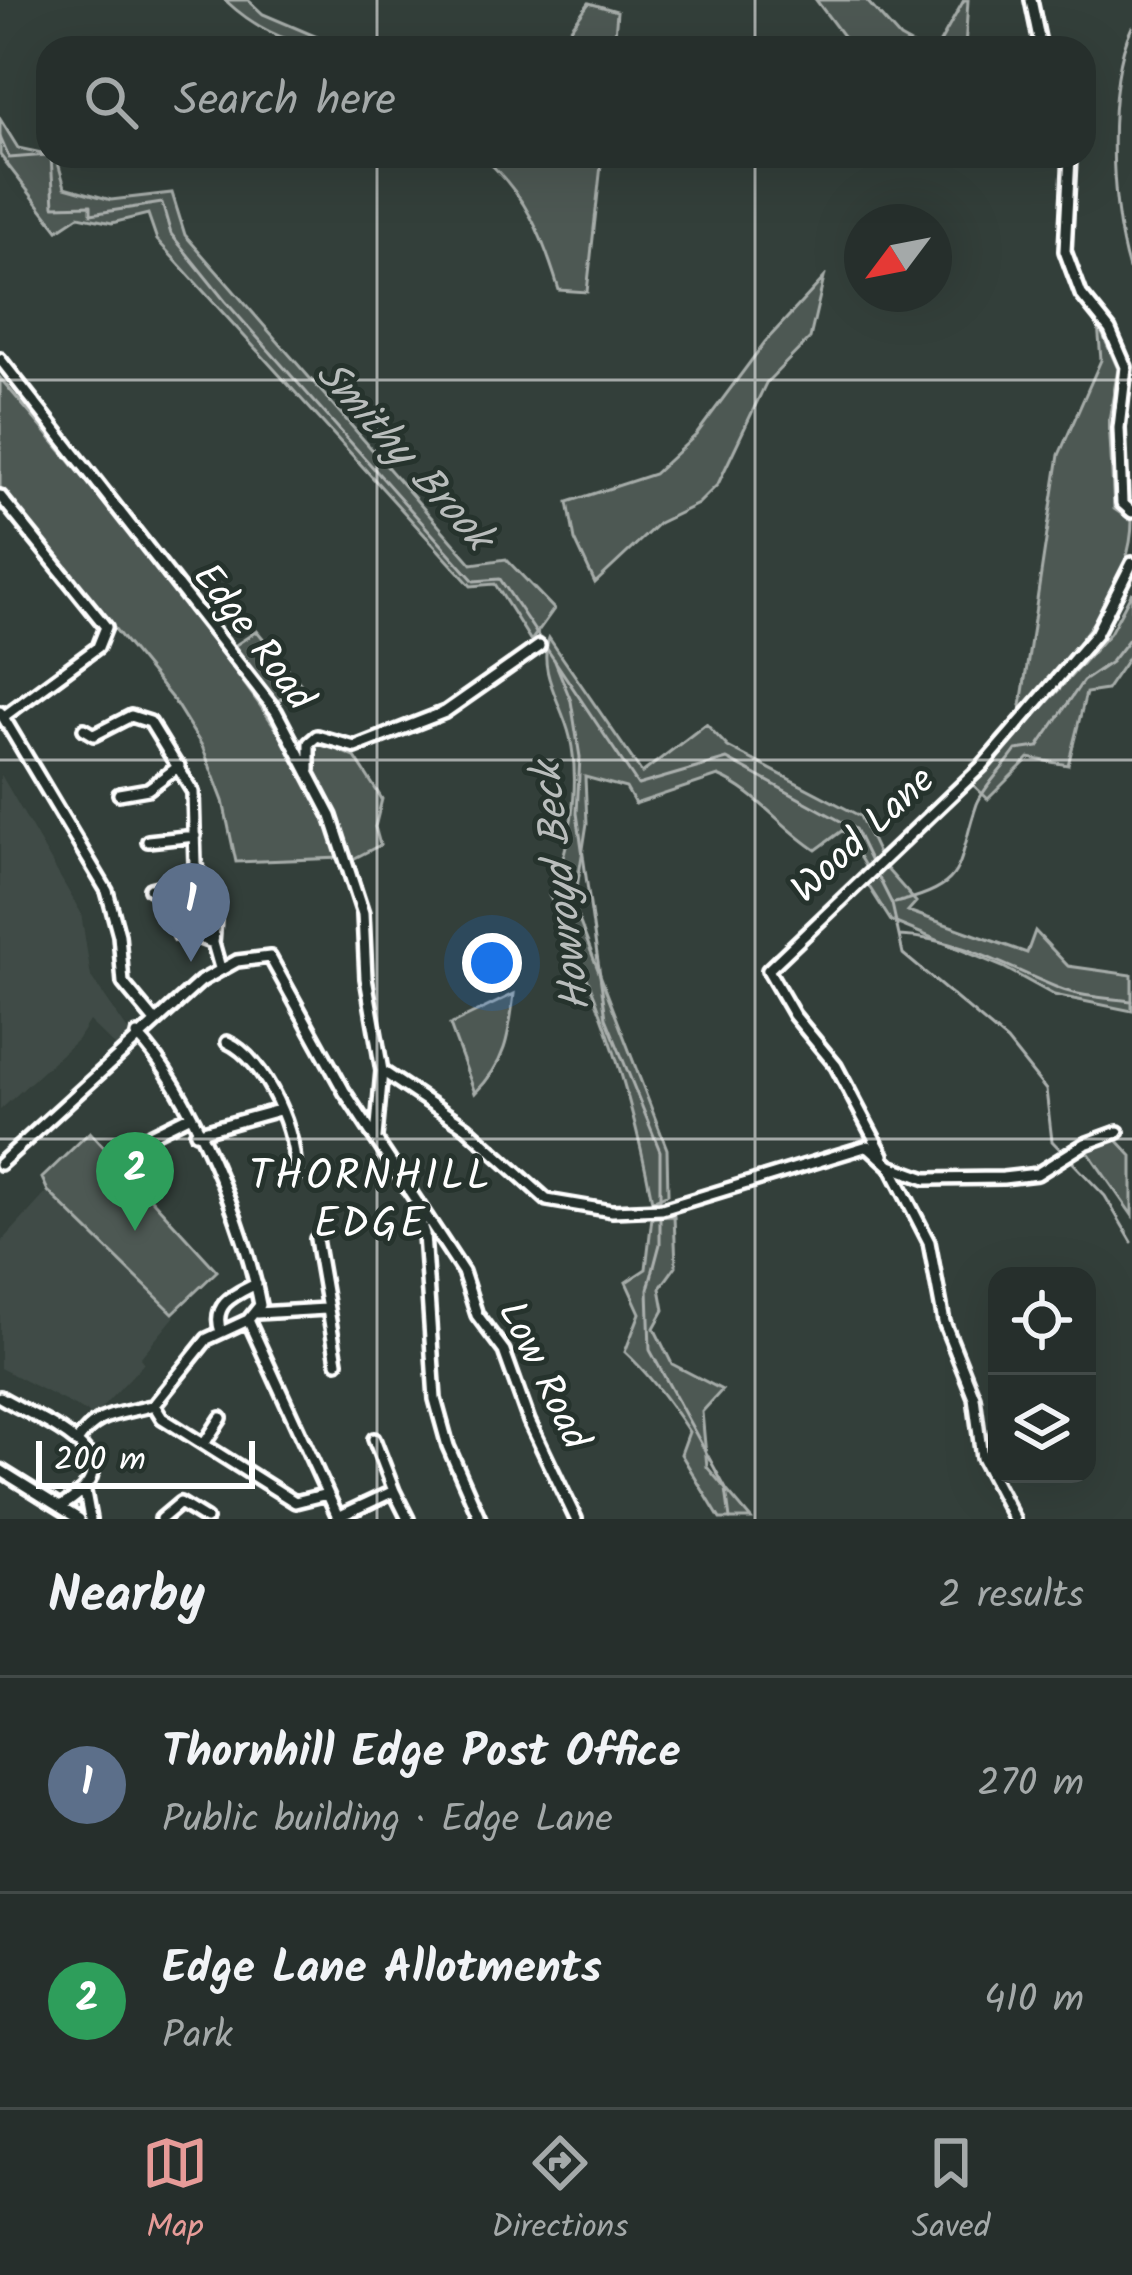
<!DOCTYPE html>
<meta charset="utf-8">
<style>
body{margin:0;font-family:Kalam,sans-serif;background:#323b38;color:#f1f3f6}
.controls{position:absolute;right:36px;bottom:36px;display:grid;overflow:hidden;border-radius:24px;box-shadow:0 12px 48px #0002}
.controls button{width:108px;height:108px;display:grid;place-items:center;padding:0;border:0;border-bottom:3px solid #424a48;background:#262f2c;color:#f1f3f6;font:60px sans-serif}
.compass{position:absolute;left:844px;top:204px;width:108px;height:108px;border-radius:50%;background:#262f2c;box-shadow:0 12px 48px #0002;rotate:238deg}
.scale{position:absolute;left:36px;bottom:30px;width:219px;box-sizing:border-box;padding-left:12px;border:6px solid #fff;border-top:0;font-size:33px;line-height:42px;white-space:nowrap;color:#fff;-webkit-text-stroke:9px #26332d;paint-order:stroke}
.you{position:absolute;left:492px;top:963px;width:42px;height:42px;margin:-30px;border:9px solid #fff;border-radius:50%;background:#1a73e8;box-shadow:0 0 0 18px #1a73e833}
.badge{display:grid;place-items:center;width:78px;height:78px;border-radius:50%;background:#e69b98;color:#fff;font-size:39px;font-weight:700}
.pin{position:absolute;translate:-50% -99px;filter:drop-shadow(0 3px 6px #0008)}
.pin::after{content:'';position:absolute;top:63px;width:42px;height:36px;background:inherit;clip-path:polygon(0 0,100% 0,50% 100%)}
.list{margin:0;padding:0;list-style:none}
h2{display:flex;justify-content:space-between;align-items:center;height:156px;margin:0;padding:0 48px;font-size:51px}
h2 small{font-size:39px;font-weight:400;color:#a4a9a9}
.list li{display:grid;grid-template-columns:78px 1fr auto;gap:36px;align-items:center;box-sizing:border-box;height:216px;padding:0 48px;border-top:3px solid #424a48}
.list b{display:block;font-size:45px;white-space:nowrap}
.list p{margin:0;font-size:39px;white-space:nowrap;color:#a4a9a9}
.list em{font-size:39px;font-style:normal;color:#a4a9a9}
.icon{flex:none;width:66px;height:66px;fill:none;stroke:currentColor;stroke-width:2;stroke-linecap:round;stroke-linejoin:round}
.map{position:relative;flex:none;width:1132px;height:1519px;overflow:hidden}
.search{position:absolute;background:#262f2c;box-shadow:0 12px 48px #0002;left:36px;right:36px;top:36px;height:132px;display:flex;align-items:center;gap:30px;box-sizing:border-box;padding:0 42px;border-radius:36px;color:#a4a9a9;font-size:45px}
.sheet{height:588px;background:#262f2c}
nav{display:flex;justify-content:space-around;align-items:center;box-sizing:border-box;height:168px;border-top:3px solid #424a48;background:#262f2c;font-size:33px;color:#a4a9a9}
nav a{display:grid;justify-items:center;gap:6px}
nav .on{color:#e69b98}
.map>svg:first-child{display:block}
.built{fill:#404c47}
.green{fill:#4d5853;stroke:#a6aca9;stroke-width:3}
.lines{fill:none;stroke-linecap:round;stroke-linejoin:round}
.stream{stroke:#abb0ae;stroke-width:3}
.street-casing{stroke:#fff;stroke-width:18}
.street{stroke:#26332d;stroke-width:9}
.grid{fill:none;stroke:#fff;stroke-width:3;stroke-opacity:0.55}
.labels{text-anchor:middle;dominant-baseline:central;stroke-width:10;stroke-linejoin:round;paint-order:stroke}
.street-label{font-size:39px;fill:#fff;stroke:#26332d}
.water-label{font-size:42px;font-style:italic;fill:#b9bdbc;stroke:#26332d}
.neighbourhood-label{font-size:42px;letter-spacing:3px;fill:#fff;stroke:#26332d}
</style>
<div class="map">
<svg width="1132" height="1519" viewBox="0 0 1132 1519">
<rect width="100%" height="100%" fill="#333f3a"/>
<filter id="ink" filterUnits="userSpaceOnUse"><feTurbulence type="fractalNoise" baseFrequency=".00833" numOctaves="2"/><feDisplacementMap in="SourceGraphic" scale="24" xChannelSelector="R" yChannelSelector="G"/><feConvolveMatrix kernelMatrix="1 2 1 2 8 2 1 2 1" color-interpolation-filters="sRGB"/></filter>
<g filter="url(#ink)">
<path class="built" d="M0 773 81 913 91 977 133 1038 119 1050 89 1021 77 1040 0 1110Z
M48 1191 175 1316 140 1358 144 1363 94 1416 0 1368V1244Z"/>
<path class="green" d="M225 0H248L263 14 343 48C297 48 260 33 225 0Z
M816 0H866L900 38 918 48H852Z
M964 0H968L965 48H924L938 46Z
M589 3 617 11 614 48H556Z
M0 119 18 148 56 156 65 187 111 200 172 193 185 235 472 564 506 559 554 609 531 641 495 584 471 586 157 240 148 214 112 223 79 216 58 230 0 155Z
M482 156H602L587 292 559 290C542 234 526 195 482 156Z
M824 278 810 338 766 383 718 484 698 504 659 523 595 583 575 540 568 502 654 474 696 435 765 342Z
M1098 324 1118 369 1109 420 1114 509 1132 521C1132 593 1064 659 1020 712L1059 455 1101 360Z
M0 378C64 453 126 529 187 608 248 687 308 761 341 858L236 862 223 801 202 746 174 701 0 489Z
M1132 592V652L1106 690 1086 693 1068 765 1029 758 988 799 973 785 1110 633Z
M257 631 300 683 277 702 234 646Z
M549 638 642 773 706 724 728 747 860 816 881 860 868 871 843 830 816 850C781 827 755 791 718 776L635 804 626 788 585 777 587 823 574 907 667 1149 668 1194 652 1201C632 1095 598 990 549 895 570 851 581 786 570 737 562 703 537 672 549 638Z
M317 741 355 757 382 799 375 827 380 845 353 859C341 827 303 770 317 741Z
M885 867 916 902 908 911 1027 953 1035 931 1068 966 1132 975V1011L1054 995 1003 967 891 921 868 885Z
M514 994C509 1035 506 1063 475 1093L450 1025Z
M90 1132 217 1271 173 1313 48 1191 42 1178Z
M1117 1140 1132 1156V1215L1086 1149Z
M674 1216 676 1266 660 1288 664 1310 654 1328 672 1364 722 1390 702 1412 707 1467 751 1519H720L681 1454 689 1432C671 1404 649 1374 625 1352L640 1313 626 1282 646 1269 652 1217Z"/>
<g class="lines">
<path class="stream" d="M0 137 9 158 48 155
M51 156 54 206 91 205V214L162 203 171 234 225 301 474 581 500 579 638 785 727 759 855 829 872 864
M1129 269C1109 204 1106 79 1132 27
M554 659 571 701 580 757 577 813 606 1018 660 1151V1244L648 1289 650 1350 726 1489 730 1519
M876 872 892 904 903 954 1007 1041 1046 1090 1052 1141 1105 1196 1132 1242
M895 903C971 885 955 867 977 804 984 786 1005 767 1016 750L1038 747 1083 681 1111 662 1132 635
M899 936C959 938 1004 966 1058 988 1080 997 1108 998 1132 1001"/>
<defs>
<path id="street" d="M1031 0 1041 48
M1070 156 1065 251 1081 294 1110 330 1126 367 1119 428 1122 503 1132 512
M0 359 276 711 331 816 363 914 366 978 382 1071 376 1137
M0 496 106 627 98 647 3 717
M0 712 107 891 119 935 123 983 153 1019
M84 729 94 735 131 716 150 722 193 792 195 864 216 905 213 943 220 968
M309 770V743L317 736 355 747 445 712 539 646
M119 794 148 789 179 766
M148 841 195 836
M150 889 200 876
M180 936 187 933 213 943
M137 1035C191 1090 246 1229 260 1305L248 1320 339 1519
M227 1042C266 1059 299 1136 295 1177
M382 1071 466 1127 547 1200 612 1211 662 1209 868 1146 890 1166 926 1179 1003 1178 1037 1174 1085 1144 1118 1132
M196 1133 279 1110
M116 1152 189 1116
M883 1155 836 1066 794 1015 768 970 982 766 1096 634 1132 563
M0 1164 201 981 237 961 270 957 344 1091 463 1272 477 1315 504 1351 529 1421 576 1519
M890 1166 929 1242 944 1322 974 1397 982 1458 1014 1519
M417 1212 424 1234 435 1399 448 1446 480 1519
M316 1239 337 1362
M257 1313 326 1309
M248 1320 207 1339 154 1405 162 1418 295 1502 327 1494
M221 1332C211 1304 234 1295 256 1284
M0 1397C46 1424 143 1458 60 1507
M374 1439 394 1491
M77 1442C97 1411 121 1415 154 1405
M204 1444 221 1418
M0 1470 79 1519
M85 1492 90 1519
M338 1517 394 1491 408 1519
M161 1519 180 1503 206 1519"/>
</defs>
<use href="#street" class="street-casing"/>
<use href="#street" class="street"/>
</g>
</g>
<path class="grid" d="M377 0V48M755 0V48M377 156V1519M755 156V1519M0 380H1132M0 760H1132M0 1139H1132"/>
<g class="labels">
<g class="street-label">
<text transform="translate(252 638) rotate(53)">Edge Road</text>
<text transform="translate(864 836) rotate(-43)">Wood Lane</text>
<text transform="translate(542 1376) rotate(64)">Low Road</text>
</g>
<g class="water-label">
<text transform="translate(403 456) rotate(48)">Smithy Brook</text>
<text transform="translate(563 887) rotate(-97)">Howroyd Beck</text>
</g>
<g class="neighbourhood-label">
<text x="371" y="1177">THORNHILL<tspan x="371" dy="48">EDGE</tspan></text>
</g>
</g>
</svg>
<div class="controls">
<button><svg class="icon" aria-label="locate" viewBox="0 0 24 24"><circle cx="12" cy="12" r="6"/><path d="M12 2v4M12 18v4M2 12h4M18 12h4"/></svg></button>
<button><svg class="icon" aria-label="layers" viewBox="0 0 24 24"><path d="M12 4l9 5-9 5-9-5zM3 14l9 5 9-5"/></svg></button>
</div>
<svg class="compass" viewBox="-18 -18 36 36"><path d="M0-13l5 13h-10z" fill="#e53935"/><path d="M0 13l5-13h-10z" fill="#a4a9a9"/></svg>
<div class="scale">200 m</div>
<div class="you"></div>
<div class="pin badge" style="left:191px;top:962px;background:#5c6f8a">1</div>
<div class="pin badge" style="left:135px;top:1231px;background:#2e9e5b">2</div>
<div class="search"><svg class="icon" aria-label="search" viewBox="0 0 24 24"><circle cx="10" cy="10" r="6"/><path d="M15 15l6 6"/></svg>Search here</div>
</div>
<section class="sheet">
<h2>Nearby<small>2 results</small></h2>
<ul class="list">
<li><span class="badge" style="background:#5c6f8a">1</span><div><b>Thornhill Edge Post Office</b><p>Public building · Edge Lane</p></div><em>270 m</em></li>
<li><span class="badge" style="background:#2e9e5b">2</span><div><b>Edge Lane Allotments</b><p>Park</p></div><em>410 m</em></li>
</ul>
</section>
<nav>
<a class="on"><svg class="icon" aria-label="map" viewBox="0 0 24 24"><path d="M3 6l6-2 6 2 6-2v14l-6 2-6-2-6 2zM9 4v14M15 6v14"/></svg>Map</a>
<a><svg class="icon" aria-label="directions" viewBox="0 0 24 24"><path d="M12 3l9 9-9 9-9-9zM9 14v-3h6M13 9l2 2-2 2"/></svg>Directions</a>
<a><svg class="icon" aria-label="saved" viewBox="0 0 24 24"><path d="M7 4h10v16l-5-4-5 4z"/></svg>Saved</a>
</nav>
